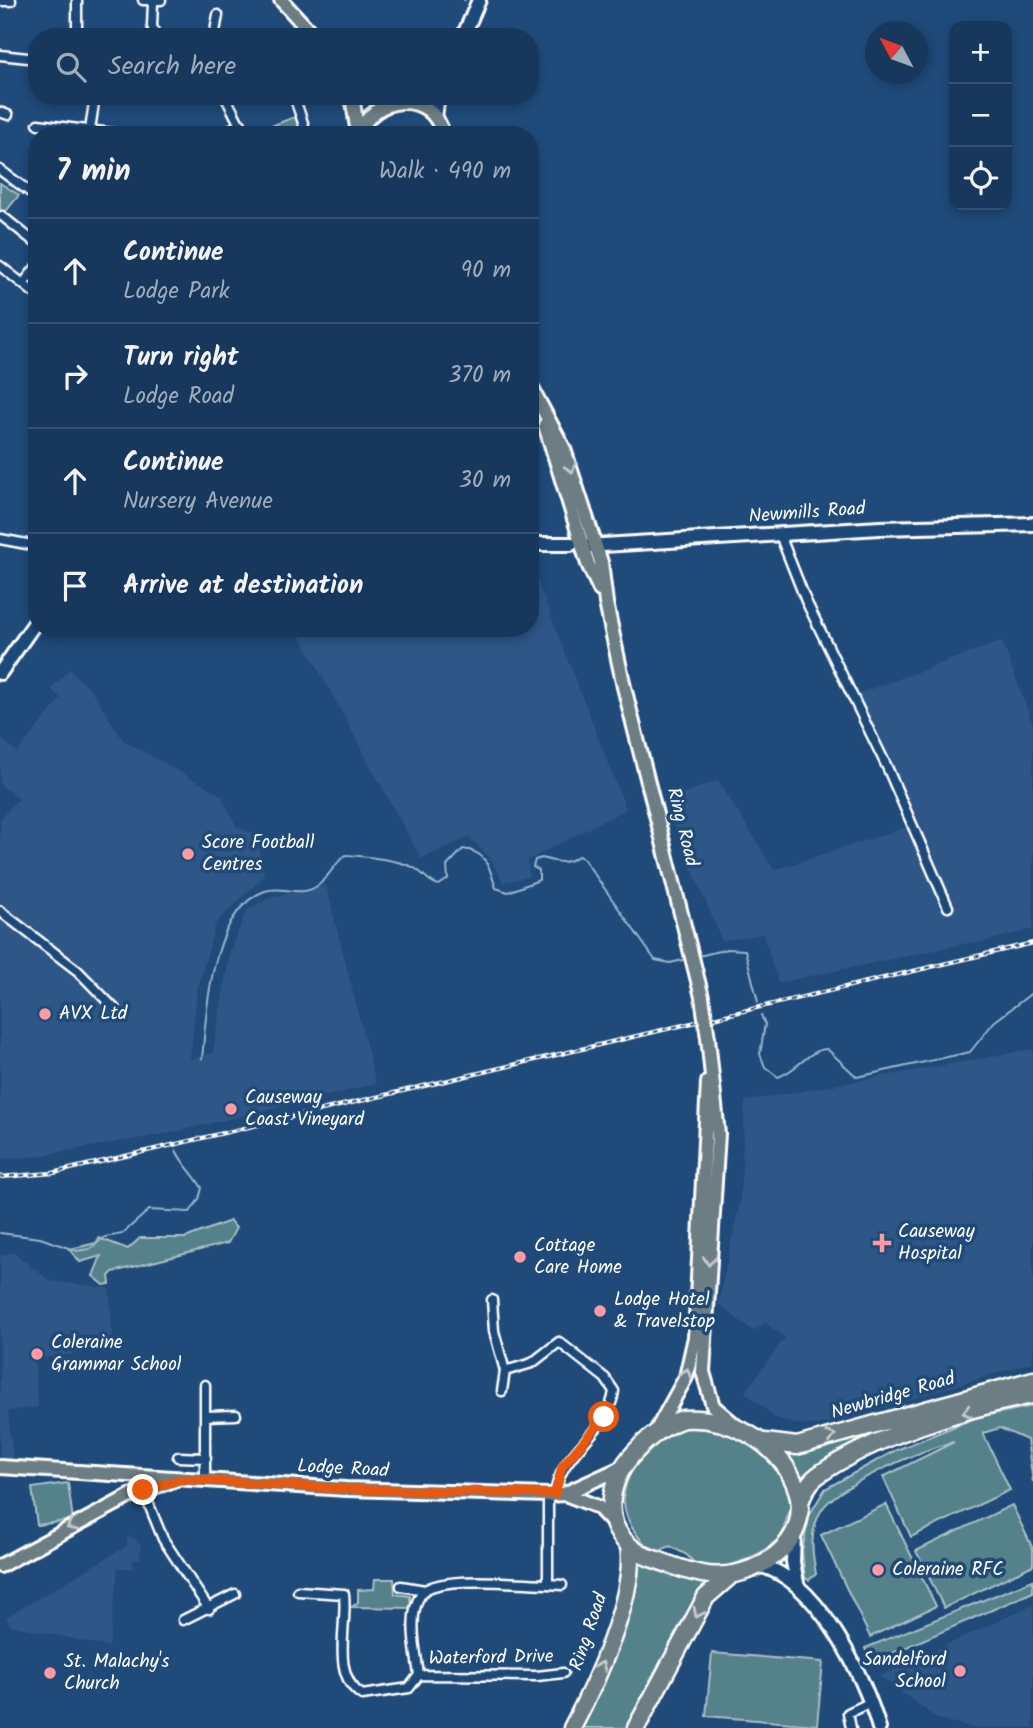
<!DOCTYPE html>
<meta charset="utf-8">
<style>
body{margin:0;font-family:Kalam,sans-serif;background:#203f62;color:#f1f3f6}
.controls{position:absolute;right:21px;top:21px;display:grid;overflow:hidden;border-radius:14px;box-shadow:0 4px 10px #0003}
.controls button{width:63px;height:63px;display:grid;place-items:center;padding:0;border:0;border-bottom:2px solid #365272;background:#17385c;color:#f1f3f6;font:35px sans-serif}
.compass{position:absolute;left:865px;top:21px;width:63px;height:63px;border-radius:50%;background:#17385c;box-shadow:0 4px 10px #0003;rotate:311deg}
.stop{position:absolute;width:21px;height:21px;margin:-16px;border:5px solid #ea580c;border-radius:50%;background:#fff}
.stop.end{background:#ea580c;border-color:#fff;box-shadow:0 2px 7px #0008}
.list{margin:0;padding:0;list-style:none}
h2{display:flex;justify-content:space-between;align-items:center;height:91px;margin:0;padding:0 28px;font-size:30px}
h2 small{font-size:23px;font-weight:400;color:#9eacbb}
.list li{display:grid;grid-template-columns:46px 1fr auto;gap:21px;align-items:center;box-sizing:border-box;height:105px;padding:0 28px;border-top:2px solid #365272}
.list b{display:block;font-size:26px;white-space:nowrap}
.list p{margin:0;font-size:23px;white-space:nowrap;color:#9eacbb}
.list em{font-size:23px;font-style:normal;color:#9eacbb}
.icon{flex:none;width:38px;height:38px;fill:none;stroke:currentColor;stroke-width:2;stroke-linecap:round;stroke-linejoin:round}
.map{position:relative;flex:none;width:1033px;height:1728px;overflow:hidden}
.search{position:absolute;background:#17385c;box-shadow:0 4px 10px #0003;left:28px;top:28px;width:511px;height:77px;display:flex;align-items:center;gap:18px;box-sizing:border-box;padding:0 24px;border-radius:28px;color:#9eacbb;font-size:26px}
.panel{position:absolute;background:#17385c;box-shadow:0 4px 10px #0003;left:28px;top:126px;width:511px;height:511px;border-radius:28px}
.map>svg:first-child{display:block}
.built{fill:#2f5787}
.green{fill:#54818a;stroke:#aac0c4;stroke-width:2}
.lines{fill:none;stroke-linecap:round;stroke-linejoin:round}
.stream{stroke:#9ab5cd;stroke-width:2}
.street-casing{stroke:#fff;stroke-width:13}
.secondary-casing{stroke:#fff;stroke-width:18}
.primary-casing{stroke:#fff;stroke-width:18}
.highway-casing{stroke:#fff;stroke-width:21}
.street{stroke:#1f4a7a;stroke-width:8}
.secondary{stroke:#1f4a7a;stroke-width:12}
.primary{stroke:#6d7d84;stroke-width:12}
.highway{stroke:#6d7d84;stroke-width:16}
.rail-casing{stroke:#fff;stroke-width:4.5}
.rail{stroke:#1f4a7a;stroke-width:2;stroke-dasharray:5;stroke-linecap:butt}
.primary-bridge-casing{stroke:#fff;stroke-width:18;stroke-linecap:butt}
.primary-bridge{stroke:#6d7d84;stroke-width:12}
.oneway{stroke:#c5cbce}
.route{stroke:#ea580c;stroke-width:9}
.poi-dot{fill:#ff9aa2;stroke:#1f4a7a;stroke-width:2.5}
.labels{text-anchor:middle;dominant-baseline:central;stroke-width:7;stroke-linejoin:round;paint-order:stroke}
.street-label{font-size:19px;fill:#fff;stroke:#1f4a7a}
.poi-label{font-size:19px;fill:#fff;stroke:#1f4a7a;text-anchor:start}
</style>
<div class="map">
<svg width="1033" height="1728" viewBox="0 0 1033 1728">
<rect width="100%" height="100%" fill="#1f4a7a"/>
<filter id="ink" filterUnits="userSpaceOnUse"><feTurbulence type="fractalNoise" baseFrequency=".0143" numOctaves="2"/><feDisplacementMap in="SourceGraphic" scale="14" xChannelSelector="R" yChannelSelector="G"/><feConvolveMatrix kernelMatrix="1 2 1 2 8 2 1 2 1" color-interpolation-filters="sRGB"/></filter>
<g filter="url(#ink)">
<path class="built" d="M530 563 626 809 528 860 529 877 503 882 490 858 469 837 421 859 296 628H530Z
M1002 641 1033 725V929L975 944 974 942 778 983 763 934 722 941 664 801 718 780 774 870 907 827 857 694Z
M69 669 92 691 123 740 221 795 237 827 257 834 264 876 216 923 197 991 190 1059 213 1053 230 950 247 910 269 898 326 885 376 1084 171 1133 32 1157 0 1159V819L15 802 20 800 0 784V738L18 752 61 698 51 689Z
M1033 1049V1362L843 1420 815 1425 795 1424 774 1417 745 1392 785 1338 766 1323 753 1331 718 1304 740 1201 745 1101Z
M13 1252 50 1281 109 1288 114 1349 34 1359 38 1407 8 1411 13 1461 0 1460V1256Z
M127 1537 134 1538 141 1545 140 1559 133 1560 132 1569 118 1567 109 1647 10 1625 6 1617 127 1546Z
M1033 1605V1728H973L938 1719 879 1676Z"/>
<path class="green" d="M297 116 302 135H250V134Z
M0 183 19 195 0 219Z
M230 1221 236 1228 228 1243 113 1272 109 1276 110 1284 104 1285 93 1276 101 1256 80 1262 69 1249 96 1243 99 1238 128 1249 140 1238H185Z
M996 1398 801 1483 780 1450Z
M1033 1406V1482L1027 1440 1000 1428 983 1433 1010 1490 911 1537 883 1477 954 1442C925 1448 835 1486 821 1511 809 1532 812 1552 816 1574L809 1580 805 1578 802 1550 810 1514 825 1489 894 1451 975 1418Z
M689 1426 738 1435 761 1448 783 1473 792 1503 781 1537 760 1553 724 1569 696 1565 687 1555 670 1546 655 1553C596 1506 628 1450 689 1426Z
M68 1483 73 1520 37 1525 32 1488Z
M886 1504 936 1606 870 1637 821 1535Z
M1012 1505 1033 1549V1565L944 1608 916 1551Z
M638 1560 711 1585 631 1728H580L631 1598Z
M375 1579H394L395 1594 410 1596 411 1608 352 1607 358 1602V1590L374 1589Z
M1033 1580V1592L870 1663 865 1648Z
M712 1653 823 1662 817 1725 706 1716Z"/>
<g class="lines">
<path class="stream" d="M464 0H465
M699 956 727 949 745 950 758 1002
M761 1015 765 1024 760 1054 765 1067 778 1077C796 1072 809 1049 827 1049L857 1077 970 1052 994 1022 1033 992
M202 1059C207 1011 210 911 265 891 282 885 300 898 317 886 328 879 334 863 346 855 364 856 402 860 416 869 425 875 428 882 439 885L448 879 447 866 463 849C489 852 489 869 496 888L508 892 539 880V870L533 867 535 860 542 858C554 862 567 865 578 856L583 858 655 960 670 963 687 959
M0 1233 40 1238 77 1251 90 1249 105 1237 122 1234 149 1210 190 1212 199 1199 202 1188C194 1174 182 1164 176 1150"/>
<defs>
<path id="street" d="M143 0H161
M0 1H11
M153 2 152 26 156 37
M77 37V0
M214 37 218 15
M0 55 37 59
M225 96 245 135
M294 96 307 135
M0 112 8 115
M38 124 129 135
M90 130 95 96
M219 135 241 124
M0 170 37 197
M2 216 37 244
M0 266 23 284
M37 266 23 284 37 295
M780 535 806 601 887 767 948 907
M0 539 37 546
M0 911 78 971 115 1009
M492 1300 494 1331 505 1371 502 1391
M505 1371 532 1363 559 1342 605 1378 614 1391C609 1433 559 1451 555 1495
M205 1385V1480
M205 1416 236 1415
M178 1457 206 1458
M143 1490 163 1539 209 1609
M548 1584 562 1585
M401 1586 425 1590
M298 1591 344 1594C348 1626 330 1675 362 1695L409 1688 419 1675C416 1652 407 1615 421 1594 435 1574 523 1584 548 1584V1495
M183 1620 235 1594
M419 1675 537 1676 563 1673
M851 1728 848 1713 871 1702"/>
<path id="secondary" d="M463 37 479 0
M435 117 438 96
M530 544H571
M587 546 880 528 1033 524
M0 673 37 620
M794 1532 793 1562 797 1583
M758 1565C816 1577 864 1675 879 1728"/>
<path id="primary" d="M281 0 315 37
M352 96 358 134
M359 135C372 94 433 88 443 135
M530 385 564 449 601 562 606 603 624 687 702 997
M545 425 588 564 600 590
M708 1038 718 1134 703 1372 713 1406 734 1424
M655 1433 686 1377 695 1337 708 1082
M0 1467 346 1489 548 1495 564 1494 621 1468
M565 1494 598 1507 614 1524
M0 1566 132 1495 177 1479"/>
<path id="highway" d="M683 1419C776 1412 854 1525 751 1569 721 1581 698 1575 668 1564 655 1559 640 1556 630 1546 599 1519 611 1477 635 1452 649 1437 664 1425 683 1419Z
M765 1442 797 1446 1033 1380
M800 1502C804 1492 808 1483 817 1476 870 1437 969 1407 1033 1395
M572 1728C595 1685 637 1593 629 1546
M636 1728 706 1597 729 1577"/>
</defs>
<use href="#street" class="street-casing"/>
<use href="#secondary" class="secondary-casing"/>
<use href="#primary" class="primary-casing"/>
<use href="#highway" class="highway-casing"/>
<use href="#street" class="street"/>
<use href="#secondary" class="secondary"/>
<use href="#primary" class="primary"/>
<use href="#highway" class="highway"/>
<defs>
<path id="rail" d="M0 1177 53 1173 1033 943"/>
</defs>
<use href="#rail" class="rail-casing"/>
<use href="#rail" class="rail"/>
<defs>
<path id="primary-bridge" d="M702 997 708 1038"/>
</defs>
<use href="#primary-bridge" class="primary-bridge-casing"/>
<use href="#primary-bridge" class="primary-bridge"/>
</g>
<defs><path id="oneway-chevron" d="M-2-3.5L2.5 0L-2 3.5" fill="none" stroke-width="1.6" stroke-linecap="round" stroke-linejoin="round" transform="scale(1.75)"/></defs>
<g class="oneway">
<use href="#oneway-chevron" transform="translate(571 468) rotate(71)"/>
<use href="#oneway-chevron" transform="translate(709 1261) rotate(96)"/>
<use href="#oneway-chevron" transform="translate(686 1373) rotate(-72)"/>
<use href="#oneway-chevron" transform="translate(967 1412) rotate(165)"/>
<use href="#oneway-chevron" transform="translate(831 1436) rotate(-17)"/>
<use href="#oneway-chevron" transform="translate(71 1526) rotate(150)"/>
<use href="#oneway-chevron" transform="translate(698 1613) rotate(116)"/>
<use href="#oneway-chevron" transform="translate(601 1666) rotate(-68)"/>
</g>
</g>
<g class="lines" filter="url(#ink)">
<path class="route" d="M143 1490 182 1479 346 1489 555 1494 562 1467 604 1417"/>
</g>
<g class="poi-dot">
<circle cx="188" cy="854" r="7"/>
<circle cx="45" cy="1014" r="7"/>
<circle cx="231" cy="1109" r="7"/>
<path d="M878.5 1232.5h7v7h7v7h-7v7h-7v-7h-7v-7h7z"/>
<circle cx="520" cy="1257" r="7"/>
<circle cx="600" cy="1311" r="7"/>
<circle cx="37" cy="1354" r="7"/>
<circle cx="878" cy="1570" r="7"/>
<circle cx="960" cy="1671" r="7"/>
<circle cx="50" cy="1673" r="7"/>
</g>
<g class="labels">
<g class="street-label">
<text transform="translate(807 513) rotate(-4)">Newmills Road</text>
<text transform="translate(682 827) rotate(76)">Ring Road</text>
<text transform="translate(893 1396) rotate(-16)">Newbridge Road</text>
<text transform="translate(343 1469) rotate(3)">Lodge Road</text>
<text transform="translate(589 1632) rotate(-71)">Ring Road</text>
<text transform="translate(491 1658) rotate(-1)">Waterford Drive</text>
</g>
<g class="poi-label">
<text x="202" y="843">Score Football<tspan x="202" dy="22">Centres</tspan></text>
<text x="59" y="1014">AVX Ltd</text>
<text x="245" y="1098">Causeway<tspan x="245" dy="22">Coast Vineyard</tspan></text>
<text x="898" y="1232">Causeway<tspan x="898" dy="22">Hospital</tspan></text>
<text x="534" y="1246">Cottage<tspan x="534" dy="22">Care Home</tspan></text>
<text x="614" y="1300">Lodge Hotel<tspan x="614" dy="22">&amp; Travelstop</tspan></text>
<text x="51" y="1343">Coleraine<tspan x="51" dy="22">Grammar School</tspan></text>
<text x="892" y="1570">Coleraine RFC</text>
<text x="946" y="1660" text-anchor="end">Sandelford<tspan x="946" dy="22">School</tspan></text>
<text x="64" y="1662">St. Malachy's<tspan x="64" dy="22">Church</tspan></text>
</g>
</g>
</svg>
<div class="controls">
<button>+</button>
<button>−</button>
<button><svg class="icon" aria-label="locate" viewBox="0 0 24 24"><circle cx="12" cy="12" r="6"/><path d="M12 2v4M12 18v4M2 12h4M18 12h4"/></svg></button>
</div>
<svg class="compass" viewBox="-18 -18 36 36"><path d="M0-13l5 13h-10z" fill="#e53935"/><path d="M0 13l5-13h-10z" fill="#9eacbb"/></svg>
<div class="stop" style="left:604px;top:1417px"></div>
<div class="stop end" style="left:143px;top:1490px"></div>
<div class="search"><svg class="icon" aria-label="search" viewBox="0 0 24 24"><circle cx="10" cy="10" r="6"/><path d="M15 15l6 6"/></svg>Search here</div>
<section class="panel">
<h2>7 min<small>Walk · 490 m</small></h2>
<ul class="list">
<li><svg class="icon" aria-label="ahead" viewBox="0 0 24 24"><path d="M12 20V5M6 11l6-6 6 6"/></svg><div><b>Continue</b><p>Lodge Park</p></div><em>90 m</em></li>
<li><svg class="icon" aria-label="right" viewBox="0 0 24 24"><path d="M7 20v-9h11M14 6l5 5-5 5"/></svg><div><b>Turn right</b><p>Lodge Road</p></div><em>370 m</em></li>
<li><svg class="icon" aria-label="ahead" viewBox="0 0 24 24"><path d="M12 20V5M6 11l6-6 6 6"/></svg><div><b>Continue</b><p>Nursery Avenue</p></div><em>30 m</em></li>
<li><svg class="icon" aria-label="arrive" viewBox="0 0 24 24"><path d="M6 21V4h12l-3 4 3 4H6"/></svg><div><b>Arrive at destination</b></div></li>
</ul>
</section>
</div>
